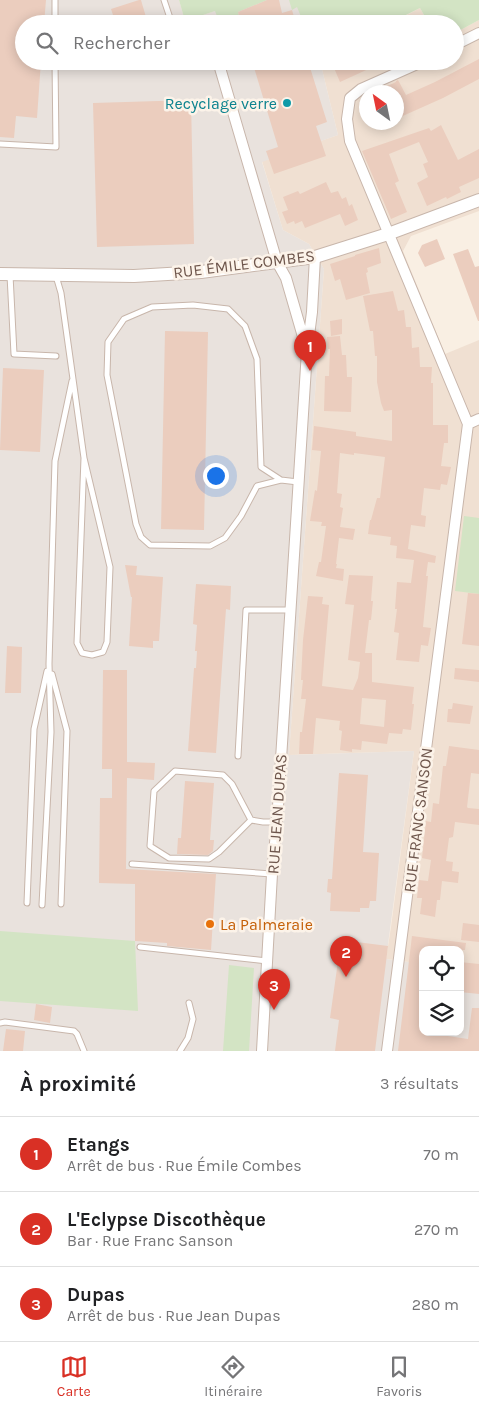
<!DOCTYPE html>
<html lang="fr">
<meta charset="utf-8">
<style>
body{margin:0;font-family:Karla,sans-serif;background:#f2f2f2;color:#202124}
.controls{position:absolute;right:15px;bottom:15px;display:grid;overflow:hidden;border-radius:10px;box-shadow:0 2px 12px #0003}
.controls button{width:45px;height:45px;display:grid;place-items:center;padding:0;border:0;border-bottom:1px solid #e0e0e0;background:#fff;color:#202124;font:25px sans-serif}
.compass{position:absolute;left:359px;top:85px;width:45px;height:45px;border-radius:50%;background:#fff;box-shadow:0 2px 12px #0003;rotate:327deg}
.you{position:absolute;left:215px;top:475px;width:18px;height:18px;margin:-12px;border:4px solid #fff;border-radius:50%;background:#1a73e8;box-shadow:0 0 0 8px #1a73e833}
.badge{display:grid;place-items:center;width:32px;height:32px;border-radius:50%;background:#d93025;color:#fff;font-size:16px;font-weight:700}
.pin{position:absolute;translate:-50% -41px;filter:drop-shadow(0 1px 2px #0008)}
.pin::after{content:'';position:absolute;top:26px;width:18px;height:15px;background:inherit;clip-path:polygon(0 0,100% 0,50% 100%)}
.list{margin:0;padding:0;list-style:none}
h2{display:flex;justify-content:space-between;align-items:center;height:65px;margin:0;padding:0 20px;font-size:21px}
h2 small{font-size:16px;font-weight:400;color:#757577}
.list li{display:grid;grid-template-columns:32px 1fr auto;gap:15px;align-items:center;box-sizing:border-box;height:75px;padding:0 20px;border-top:1px solid #e0e0e0}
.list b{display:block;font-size:19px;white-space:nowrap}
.list p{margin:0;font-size:16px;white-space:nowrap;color:#757577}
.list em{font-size:16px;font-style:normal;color:#757577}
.icon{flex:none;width:28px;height:28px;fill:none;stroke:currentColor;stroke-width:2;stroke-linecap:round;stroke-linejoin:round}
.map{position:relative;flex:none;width:479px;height:1051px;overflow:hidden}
.search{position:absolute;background:#fff;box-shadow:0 2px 12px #0003;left:15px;right:15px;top:15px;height:55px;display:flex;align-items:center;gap:12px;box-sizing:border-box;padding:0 18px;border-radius:28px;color:#757577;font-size:19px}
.sheet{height:290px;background:#fff}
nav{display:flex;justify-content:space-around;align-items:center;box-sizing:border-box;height:70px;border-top:1px solid #e0e0e0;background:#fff;font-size:14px;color:#757577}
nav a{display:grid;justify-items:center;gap:2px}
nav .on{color:#d93025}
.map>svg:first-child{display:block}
.residential{fill:#f0e0d2;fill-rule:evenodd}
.industrial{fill:#e9e2dd}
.green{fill:#d3e4c4}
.building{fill:#ebcdbe;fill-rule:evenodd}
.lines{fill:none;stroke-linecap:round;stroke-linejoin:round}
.service-casing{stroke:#c8b6ab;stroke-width:7}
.minor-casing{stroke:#c8b6ab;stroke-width:12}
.tertiary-casing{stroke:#c8b6ab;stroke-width:14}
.service{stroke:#fff;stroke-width:5}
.minor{stroke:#fff;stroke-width:10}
.tertiary{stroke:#fff;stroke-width:12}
.culture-dot{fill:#0f9aa8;stroke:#fcf3e9;stroke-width:2}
.food-dot{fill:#e8710a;stroke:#fcf3e9;stroke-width:2}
.labels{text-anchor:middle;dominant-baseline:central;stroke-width:5;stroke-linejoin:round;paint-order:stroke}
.culture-label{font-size:16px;fill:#0d838f;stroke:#fcf3e9;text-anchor:end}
.street-label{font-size:16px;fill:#6e564c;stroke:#fcf3e9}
.food-label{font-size:16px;fill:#c56008;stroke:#fcf3e9;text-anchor:start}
</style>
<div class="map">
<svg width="479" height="1051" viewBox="0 0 479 1051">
<rect width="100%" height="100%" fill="#f9efe3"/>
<path class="residential" d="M420 8 429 24H388L405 16Z
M479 20V211L411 236 403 251 445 354 479 340V970L460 968V950H423V964L386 959 391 927 414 751 289 755 324 269 309 244 283 230 262 161 338 135 320 61H455V33ZM366 92H396V122H366Z"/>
<path class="industrial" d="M0 0H179L185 21 247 0H297L306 24H24V61H320L338 135 262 162 283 230 309 244 324 269 289 755 414 751 386 959 423 964V1032H460V968L479 970V1051H0Z"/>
<path class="green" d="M179 0H267L238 12 241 24H220L215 11 185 21Z
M289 0H479V20L455 33V24H429L420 8 388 24H304L297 7 292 10Z
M464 516 479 518V594L455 591Z
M0 931 135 941 138 1011 0 1001Z
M229 965 254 968 249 1051H223Z"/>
<path class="building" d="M0 0H46L44 24H24V61H41L37 118 16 116 14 138 0 137Z
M139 0H141L148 24H116L111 9Z
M267 0H279L282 13 292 10 296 24H241L238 12Z
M479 59V79L443 98 396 119V92H374L396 82V81L398 80 406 95 435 82Z
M252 61H308L327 122 316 126 326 156 274 174 266 151 278 147Z
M331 61H386L340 82Z
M191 100 194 244 97 247 93 103Z
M441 125 458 160 479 149V178L459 187 461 192 447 199 446 197 427 206 417 183 428 177 423 164 428 162 419 142 389 154 399 181 395 183 407 212 391 219 362 151 429 128 431 131Z
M326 182 331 193 338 191 342 199 346 197 349 206 352 204 358 220 345 226 340 214 305 228 302 221 295 224 294 221 287 224 282 212 288 210 283 197 298 191 300 194Z
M437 239 445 259 425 267 418 253 422 245Z
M379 248 381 263 367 268 368 272 366 273 370 293 346 300 340 279 335 281 330 264 355 256V255Z
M468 249 475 267 479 266V321H478L453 254Z
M393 291 398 311 404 310 406 327H411L412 348 419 347 420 367H432L431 383H433V425H448V443H444L441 466 451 467 447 485 441 484 440 490 424 488 421 515 426 516 425 527 411 525 408 549 436 556 435 563 428 562 426 576H428L423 627 431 628 428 646 421 645 419 662 396 660 399 633 394 632 397 609H395L397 582 411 583 414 560 396 558 397 546 390 545 391 537 368 534 370 520H371L377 498H380L385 457 354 453V455L340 453 337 493 342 494 340 507 343 508 340 527 355 529 353 540 339 538 336 564H337L336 568 344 569 343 581 316 576 319 562H321L326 526H321L322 522 310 521 315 490 317 491 321 451 312 450 314 426 356 432V436L392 441V410L384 411 381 403 377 382V356H375L373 331H370L363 296Z
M342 319V334L331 336 330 321Z
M165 331 208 332 204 530 161 529Z
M340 336 342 355H346L347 377H352L351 412 324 411 325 376H329L330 349H328L327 337Z
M3 368 44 370 40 452 0 450Z
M125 565 137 566 136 575 163 577 159 641H153V648L129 646 132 597H131Z
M349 575 373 576 371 601H373L371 620H369L365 653H372V682L414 687 412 704H414L411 730 403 729 402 734 389 733 387 744 362 741 361 750 352 749V752L340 750 342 731 339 730 340 721 316 718 313 754H299L300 732H302L306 699H301L303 680H301L303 640 308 596 323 597 322 604 329 605 322 686 353 690 358 678 360 662 348 660 354 605 345 604ZM362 698 386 700 384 727 360 724Z
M196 584 231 586 230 610 226 609 216 753 188 751 194 668H196L197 651H195L197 625 193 624Z
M468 593 479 594V646L462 644Z
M7 646 22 647 21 693H5Z
M455 668 479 670V682L454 679Z
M103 670H127V762L155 763 154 780 127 778 126 869 216 874 211 950 167 946V943L135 941V884L99 883 100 798H112V769H102Z
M453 703 473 706 470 724 447 722 448 709H452Z
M449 746 479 750V774L471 773 467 807 468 808 479 809V825L455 822 453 837 449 838 446 861 453 862 452 871 459 872 458 883 442 881 440 900H437L435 917 420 914 422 898H417L419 880 428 881 431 860 422 858 426 821 431 822 433 803 439 804 443 766H446Z
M339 773 368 775 363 852 379 853 376 901H370L369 908H360V912L330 911 331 893 327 892 328 879H332Z
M185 781 214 783 210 840H214L213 851 208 855 177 854 178 838H181Z
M463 923 479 925V942L461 940Z
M412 936 466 943 465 950H423V1032H441V1035L468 1039 472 1008H479V1051H398Z
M341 940 388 946 375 1051H335L339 1020 330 1018Z
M460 962 479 964V994L460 992Z
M36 1004 52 1007 50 1023 34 1020Z
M6 1029 25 1031 23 1051H3Z"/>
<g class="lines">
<defs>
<path id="service" d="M164 0 172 24
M55 24V0
M0 144 56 147 55 61
M10 275 14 354 56 356
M56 276 61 293 84 458 77 643 82 653 92 655 103 652 107 642 110 567 84 458
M281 480 257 486 241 516 225 538 210 546 150 545 141 537 136 524 107 375 108 342 124 319 152 307 193 305 228 309 245 326 257 359 261 467 281 480 298 482
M52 674 67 731 61 904
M238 756 246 610H290
M251 820 219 852 209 859 169 858 150 846 154 791 175 771 223 775 232 784 251 820 263 822H277
M132 864 272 874
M27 903 34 729 47 671
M42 905 51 732 49 664 55 461 72 381
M140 947 267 961
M0 1023 5 1022 74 1031 77 1034 84 1051
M180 1051 188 1038 193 1019 189 1003"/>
<path id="minor" d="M455 45 479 33
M218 61 277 262 286 278 306 347
M468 424 479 419
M262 1051 272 874 277 822 307 351 312 312 315 257
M387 1051 468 424 350 141 347 119 350 98 361 89 424 61"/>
<path id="tertiary" d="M0 274 134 276 201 272 315 257 388 234 479 200"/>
</defs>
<use href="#service" class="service-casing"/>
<use href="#minor" class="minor-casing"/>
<use href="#tertiary" class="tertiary-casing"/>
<use href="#service" class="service"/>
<use href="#minor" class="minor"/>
<use href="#tertiary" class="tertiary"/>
</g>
<circle class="culture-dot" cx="287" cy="103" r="5"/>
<circle class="food-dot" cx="210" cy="924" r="5"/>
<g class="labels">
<g class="culture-label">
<text x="277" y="103">Recyclage verre</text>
</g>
<g class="street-label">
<text transform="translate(244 264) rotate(-7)">RUE ÉMILE COMBES</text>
<text transform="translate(277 814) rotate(-86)">RUE JEAN DUPAS</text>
<text transform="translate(418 820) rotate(-83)">RUE FRANC SANSON</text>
</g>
<g class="food-label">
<text x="220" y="924">La Palmeraie</text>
</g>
</g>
</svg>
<div class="controls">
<button><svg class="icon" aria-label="locate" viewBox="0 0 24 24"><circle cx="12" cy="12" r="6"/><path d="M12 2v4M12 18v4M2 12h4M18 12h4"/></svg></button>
<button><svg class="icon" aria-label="layers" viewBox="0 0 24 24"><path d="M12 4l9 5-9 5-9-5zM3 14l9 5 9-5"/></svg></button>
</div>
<svg class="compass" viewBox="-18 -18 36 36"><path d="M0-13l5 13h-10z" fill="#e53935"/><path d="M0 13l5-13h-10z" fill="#757577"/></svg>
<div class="you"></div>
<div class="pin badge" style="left:310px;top:371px">1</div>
<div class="pin badge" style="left:346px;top:977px">2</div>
<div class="pin badge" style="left:274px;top:1010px">3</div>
<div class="search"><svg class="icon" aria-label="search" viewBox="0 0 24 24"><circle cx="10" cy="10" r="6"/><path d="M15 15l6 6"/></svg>Rechercher</div>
</div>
<section class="sheet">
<h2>À proximité<small>3 résultats</small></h2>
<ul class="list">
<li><span class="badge">1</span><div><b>Etangs</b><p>Arrêt de bus · Rue Émile Combes</p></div><em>70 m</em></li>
<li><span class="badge">2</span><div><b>L'Eclypse Discothèque</b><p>Bar · Rue Franc Sanson</p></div><em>270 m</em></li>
<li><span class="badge">3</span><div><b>Dupas</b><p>Arrêt de bus · Rue Jean Dupas</p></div><em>280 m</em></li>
</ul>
</section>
<nav>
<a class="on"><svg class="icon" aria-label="map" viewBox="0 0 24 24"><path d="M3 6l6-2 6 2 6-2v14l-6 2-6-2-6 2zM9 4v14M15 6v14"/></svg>Carte</a>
<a><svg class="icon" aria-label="directions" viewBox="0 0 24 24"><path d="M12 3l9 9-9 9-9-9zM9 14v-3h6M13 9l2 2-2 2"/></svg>Itinéraire</a>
<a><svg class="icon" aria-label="saved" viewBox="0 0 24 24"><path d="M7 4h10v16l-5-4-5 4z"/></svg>Favoris</a>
</nav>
